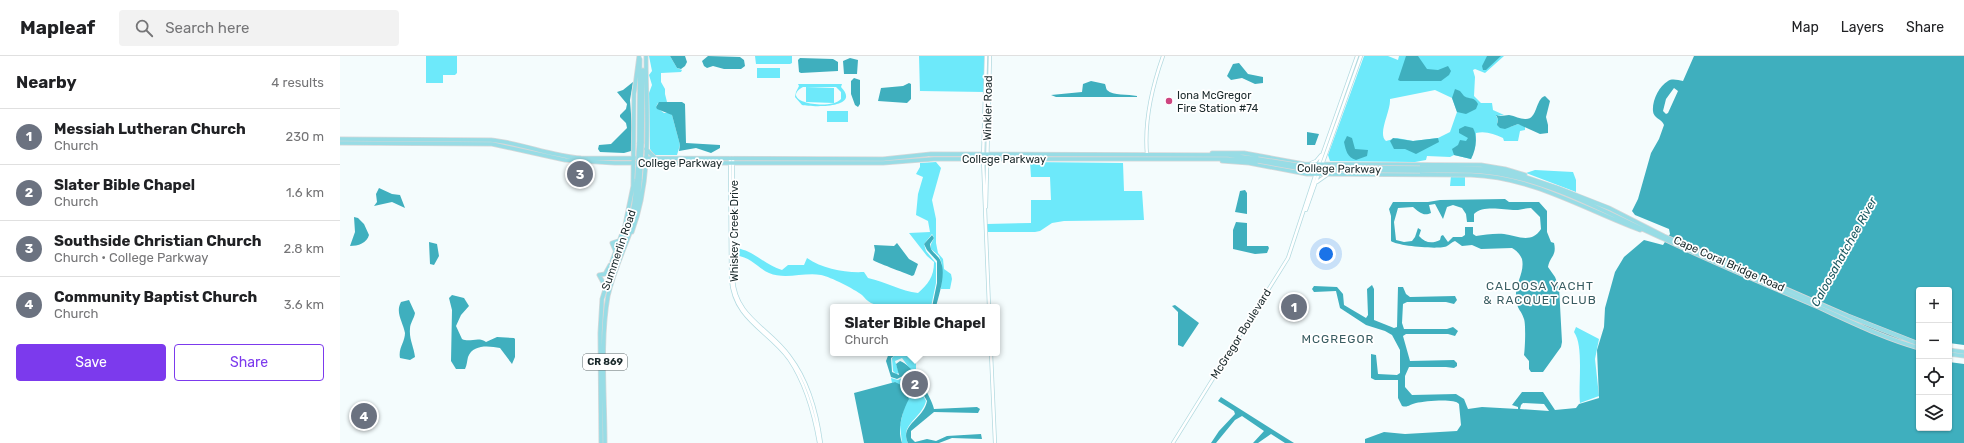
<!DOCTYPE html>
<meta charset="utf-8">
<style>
body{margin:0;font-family:Rubik,sans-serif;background:#f2f2f2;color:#202124}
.controls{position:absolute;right:12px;bottom:12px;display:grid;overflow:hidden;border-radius:4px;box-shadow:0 1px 3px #0004}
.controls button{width:36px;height:36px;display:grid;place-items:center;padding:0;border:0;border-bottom:1px solid #e0e0e0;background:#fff;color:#202124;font:20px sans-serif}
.you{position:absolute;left:986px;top:198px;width:14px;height:14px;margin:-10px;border:3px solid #fff;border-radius:50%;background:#1a73e8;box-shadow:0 0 0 6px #1a73e833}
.badge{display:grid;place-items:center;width:26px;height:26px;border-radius:50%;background:#7c3aed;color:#fff;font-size:13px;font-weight:700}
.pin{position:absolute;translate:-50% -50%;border:2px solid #fff;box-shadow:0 1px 4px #0006}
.popup{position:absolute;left:490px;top:248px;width:170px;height:52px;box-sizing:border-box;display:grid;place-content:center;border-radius:4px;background:#fff;filter:drop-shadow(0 1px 3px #0005);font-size:13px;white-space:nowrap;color:#757577}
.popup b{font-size:15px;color:#202124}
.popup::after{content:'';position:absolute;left:50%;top:100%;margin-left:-8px;border:8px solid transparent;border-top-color:#fff}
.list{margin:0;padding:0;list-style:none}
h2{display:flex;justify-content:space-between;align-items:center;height:52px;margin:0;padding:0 16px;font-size:17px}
h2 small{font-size:13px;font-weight:400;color:#757577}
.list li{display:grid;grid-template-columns:26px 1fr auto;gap:12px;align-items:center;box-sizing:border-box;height:56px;padding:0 16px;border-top:1px solid #e0e0e0}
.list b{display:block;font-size:15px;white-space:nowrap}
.list p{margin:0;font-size:13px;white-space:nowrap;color:#757577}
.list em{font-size:13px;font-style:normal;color:#757577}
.actions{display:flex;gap:8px;padding:12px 16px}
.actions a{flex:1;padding:9px 0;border:1px solid #7c3aed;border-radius:4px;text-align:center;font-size:14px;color:#7c3aed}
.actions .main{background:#7c3aed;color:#fff}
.icon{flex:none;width:22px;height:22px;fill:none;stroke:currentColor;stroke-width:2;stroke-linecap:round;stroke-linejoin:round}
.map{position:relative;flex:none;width:1624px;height:387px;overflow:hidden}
header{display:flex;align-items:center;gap:24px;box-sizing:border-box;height:56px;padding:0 20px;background:#fff;border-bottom:1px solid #e0e0e0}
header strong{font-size:19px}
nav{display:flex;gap:22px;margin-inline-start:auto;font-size:14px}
.search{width:280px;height:36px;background:#f2f2f2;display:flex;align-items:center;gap:10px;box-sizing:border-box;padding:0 14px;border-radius:4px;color:#757577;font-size:15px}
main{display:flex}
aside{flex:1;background:#fff}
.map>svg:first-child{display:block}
.green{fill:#6de9fa;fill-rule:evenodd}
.water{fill:#3fafbe;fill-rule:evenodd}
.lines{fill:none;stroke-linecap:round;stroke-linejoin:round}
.tertiary-casing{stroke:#b3dae0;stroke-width:4}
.secondary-casing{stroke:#b3dae0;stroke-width:4}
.primary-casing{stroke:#d6d8d9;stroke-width:5}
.tertiary{stroke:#fff;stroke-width:2.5}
.secondary{stroke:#fff;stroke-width:2.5}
.primary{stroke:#98dce5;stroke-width:3.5}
.primary-bridge-casing{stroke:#d6d8d9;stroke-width:5;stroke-linecap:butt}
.primary-bridge{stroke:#98dce5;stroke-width:3.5}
.poi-dot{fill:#cd4580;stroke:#fff;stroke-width:1.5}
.labels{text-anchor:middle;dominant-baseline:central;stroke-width:3.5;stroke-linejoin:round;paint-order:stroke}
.shield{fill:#fff;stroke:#5e686a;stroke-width:1}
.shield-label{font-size:10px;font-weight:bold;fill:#19282a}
.poi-label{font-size:11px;fill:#19282a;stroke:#fff;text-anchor:start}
.street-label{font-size:11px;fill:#19282a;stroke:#fff}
.water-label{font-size:12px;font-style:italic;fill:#1b5961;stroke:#fff}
.neighbourhood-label{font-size:12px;letter-spacing:1px;fill:#395d62;stroke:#fff}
</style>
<header>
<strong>Mapleaf</strong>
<div class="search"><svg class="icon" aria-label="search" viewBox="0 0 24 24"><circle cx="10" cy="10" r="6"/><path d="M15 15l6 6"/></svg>Search here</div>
<nav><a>Map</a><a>Layers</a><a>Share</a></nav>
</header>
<main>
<aside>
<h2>Nearby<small>4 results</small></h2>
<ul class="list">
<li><span class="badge" style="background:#6b7280">1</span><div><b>Messiah Lutheran Church</b><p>Church</p></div><em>230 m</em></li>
<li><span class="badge" style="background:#6b7280">2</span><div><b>Slater Bible Chapel</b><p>Church</p></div><em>1.6 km</em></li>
<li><span class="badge" style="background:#6b7280">3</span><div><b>Southside Christian Church</b><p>Church · College Parkway</p></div><em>2.8 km</em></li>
<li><span class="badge" style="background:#6b7280">4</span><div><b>Community Baptist Church</b><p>Church</p></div><em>3.6 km</em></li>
</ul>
<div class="actions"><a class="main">Save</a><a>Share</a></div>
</aside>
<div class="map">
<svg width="1624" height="387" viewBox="0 0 1624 387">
<rect width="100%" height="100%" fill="#f4fcfd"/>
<path class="green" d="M86 0H117V17L115 19H103V27H86Z
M309 0H330L337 12 342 14 341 16 321 17V26L325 33V38L327 46 318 47 316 51 324 57H331L332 59 340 89 337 99H314L310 93 309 37 312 29 309 19 312 15Z
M415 0H452V7L450 8H416Z
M579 0H645L644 36 580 35V38Z
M1024 0H1048L1058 4 1059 0H1164L1145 17 1135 13 1133 14 1135 21 1134 40 1141 47H1152L1153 54 1164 59 1156 60 1158 63 1157 67 1170 71 1178 68 1185 70V74L1180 75 1178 85H1164L1163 82C1154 78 1146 75 1136 77L1135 91 1131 103 1114 99 1110 101 1087 100 1086 104 1075 106 990 105 988 99ZM1095 34 1112 42 1117 56 1110 76 1098 82 1073 85 1057 82 1046 85C1037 78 1051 55 1050 43Z
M417 12H440V22H417Z
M458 28H502L501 31C522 53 472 51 462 49L455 41 456 36 459 30ZM463 31H496L501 36V43C491 55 437 46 463 31Z
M466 31 494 32V47L466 46Z
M487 55H508V66H487Z
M596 106 601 112 592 144 596 163V187L598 197 603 203 604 213 611 218 612 223 610 233H601L602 208 599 200 591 193V188L594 182 592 178 584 188 586 195 596 207V227L591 251C585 251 578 250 573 250 558 249 545 254 531 247 527 245 525 242 522 239 514 233 491 221 481 219 464 216 445 224 429 217 416 211 410 199 394 200V192C413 193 424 209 442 214L448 209H464L467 202C483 213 505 217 524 216L528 222C546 226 561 235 578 237 588 228 594 221 594 206L587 200 569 177 590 176 588 165 576 159 578 138 583 121 576 118 580 111V107Z
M690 106 783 107 784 135H802L804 164 724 165 712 167 700 175 695 176H647V168L691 167V144H711L710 121H691Z
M1195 114 1233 116 1236 124V136L1186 117Z
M1111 120 1125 121V130H1110Z
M1236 271 1259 283 1255 303 1259 340 1240 347C1238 328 1244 290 1234 276Z
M561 297H580L576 302V316L571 314 562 302 555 305 559 317 556 318 553 315 552 302 555 299Z
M566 320 575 324 586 345C582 362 559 369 568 387H562L560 369 564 352 555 326 552 327 551 322 558 324Z"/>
<path class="water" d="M330 0H345L347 6 345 10 341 13 337 12Z
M368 0 400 1 404 4 405 10 401 13H384L373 10 367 12 364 10 362 5Z
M1066 0H1078L1087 13 1098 14 1108 10 1111 15 1109 19 1101 25H1060L1058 24Z
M1147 0H1161L1146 14H1143L1142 10Z
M1354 0H1624V289L1609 287V234H1579V372H1609V306L1624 308V387H1025V383L1044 376 1065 378 1117 375 1121 369 1119 348C1115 342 1085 345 1076 347 1070 348 1068 352 1062 350L1058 342V324H1035L1031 322V298L1036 299 1038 318 1057 319 1060 317V294L1052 279 1045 275 1026 269 1000 252 996 235 974 236 972 233 974 230 997 231 1003 238 1004 249 1026 262 1028 259 1027 233 1032 229 1034 233V264L1054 272 1057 271 1058 231H1063L1066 238 1070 241 1115 240 1117 244 1114 248 1106 246H1067L1063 248 1062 267 1064 273H1107L1113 271 1118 275 1115 280 1108 278H1066L1063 280 1070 305 1114 304 1117 307V310L1114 312 1106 311H1069L1065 320V331L1072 339 1116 338 1124 343 1128 353 1142 351 1178 353V351L1172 349 1182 336H1203L1215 354 1236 352 1239 348 1259 342 1257 294 1264 271 1265 252 1275 216 1284 201 1304 184 1323 189 1330 178 1329 173 1295 159 1292 155 1298 143 1311 97 1319 83 1324 69C1322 63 1313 62 1313 55 1312 45 1319 30 1328 25 1332 22 1338 24 1343 25ZM1334 32 1338 35 1328 57 1326 58 1323 55 1326 43ZM1183 347 1204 348 1209 355 1180 353 1181 349Z
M460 2 493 3 498 6V15L461 17 459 16 458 4Z
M510 2 518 4 517 18H504L503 5Z
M899 7 908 18 923 21V27L915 28 902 22 891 24 887 20 893 8Z
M514 22 520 24V48L518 51 515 49 511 38V25Z
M751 25 765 28C766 30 766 33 767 34 773 40 788 38 797 40V41H716L711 39 742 36 743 28Z
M293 26 290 44 292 72 291 95 284 97 260 96 258 93 259 89 271 88 287 72 286 67 280 61V59L286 53 287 48 277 36 283 34Z
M569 27 571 28V43L567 47 538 45 541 32 563 30Z
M1115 33 1120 35 1124 40C1130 44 1134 40 1138 48L1136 53 1126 58 1117 56 1112 42Z
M1205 40 1210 45 1206 61 1208 69V77L1200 78 1178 68 1165 73 1160 72 1157 69 1158 63 1156 59C1161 61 1165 59 1169 59 1175 60 1180 63 1185 63 1198 64 1195 43 1205 40Z
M319 46H342L345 48 346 87 380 89V92L371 97 356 92 339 95 340 89 332 59 317 53 316 51Z
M1125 70 1133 72C1138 81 1136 94 1131 103L1114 99 1112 93 1118 89 1120 84 1126 85 1128 82 1119 77V73Z
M967 76 979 78 975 89H967Z
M1007 80 1012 82 1015 93 1028 94 1027 100 1016 104C1007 101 1006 95 1004 86Z
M1053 82 1073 85 1098 82 1099 86 1076 98 1065 93H1054L1050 85Z
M39 132 52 138 60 139 65 152 52 146 34 150 37 146 36 138Z
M905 134 907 137V158L895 156 900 135Z
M1165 143 1169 146H1199L1207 155V176L1211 186 1214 187C1217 200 1210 200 1208 211L1215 221 1219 231 1222 286 1221 291 1203 316H1191L1189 313V305L1184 299C1185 294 1186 268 1184 263 1181 253 1177 255 1176 241 1175 227 1185 217 1182 203 1180 198 1176 194 1172 192L1141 193 1132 189 1122 190 1115 185C1112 186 1109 189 1107 190 1101 194 1057 190 1051 185V160L1049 153 1053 146H1088L1100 144ZM1095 148 1103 163 1107 151 1113 149 1122 152 1126 158 1127 166H1134V158C1144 148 1167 155 1178 154 1182 153 1187 152 1191 152L1200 161 1201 173C1192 188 1177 180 1164 178 1155 177 1144 179 1136 180L1133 178V171H1125V179L1122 181H1113L1108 186 1103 179 1101 180 1100 184C1092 188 1085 187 1079 180L1081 174 1078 172 1075 181 1072 185 1064 186 1056 184 1054 166 1058 152 1073 151C1078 155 1083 161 1091 157L1089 149Z
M14 161 18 162 24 168 29 179C27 187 18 190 10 190L15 176Z
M896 166 907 167V190H928L929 192 927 197 915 198 893 193V174Z
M592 179 594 182 590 188 591 193C594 198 599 200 601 206 606 219 599 238 596 251H592L597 227V205L587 194 584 188Z
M89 186 97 188 99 200 94 209 90 208Z
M557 187 569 203 578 208 574 219 572 220C565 217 535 206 533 204L535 194 534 189 554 190Z
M112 239 124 242 129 250 121 259 116 270 122 283C130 287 138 280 146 286L157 281 174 282 175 283V301L172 308 160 292C149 290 133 288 128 301 127 305 127 309 125 313H116L111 305 112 254 109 242Z
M69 244 75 257C74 263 70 267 70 273 69 283 74 291 75 301L70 304 60 302C58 292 65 286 65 277 63 266 55 257 61 246Z
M835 249 859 267 843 291 838 289V256L832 250Z
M549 297H558L551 302 552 316 559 319 556 308 560 305C572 308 591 340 594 353L637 351 640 353 638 357 594 356 571 375V382L575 386 587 383 596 385 607 380 641 378 642 383 612 382 599 387H568C559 369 584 363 587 345L574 322 565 319 557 323 551 321 546 305Z
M555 326 561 329 569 343C562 356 557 373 562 387H524L514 337Z
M881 341 954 387H945L931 378 918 387H913L924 375 902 360 895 364 876 387H871L879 375 895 358 894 355 878 345Z"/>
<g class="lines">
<defs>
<path id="tertiary" d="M646 0 643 103 649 251
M807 99C804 66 812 31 823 0
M390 102 391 223C394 264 428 274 449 303 466 328 474 358 479 387
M393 102V222C395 262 430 272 450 301 469 326 477 357 481 387
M646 151 650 0
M651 297 655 387"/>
<path id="secondary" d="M971 107 976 105 981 99
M979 108 1017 0
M982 109 1021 0
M977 126 987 119
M966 154 979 117
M833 387 948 202 976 117"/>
<path id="primary" d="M0 83 151 84C182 87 210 100 241 102L543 103 591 98 888 99 918 103
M0 87 152 88 225 104 275 107H543L594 103H887L918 105
M299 87 300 3
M302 87 303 14
M306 93 315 102
M872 97H904L964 108 1141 109 1165 113 1185 119
M882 105 909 107 967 118 1131 119C1192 121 1244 153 1300 174
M1080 112 1151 113 1176 118 1218 132 1269 152 1324 180 1508 260 1579 288
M1080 115C1108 115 1137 113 1165 119 1221 130 1272 160 1324 183 1374 207 1425 228 1476 250 1509 265 1543 282 1579 292
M292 176C313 121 306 58 306 0
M275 194 272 187 278 185
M272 205 285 169 293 130 294 38 299 0
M265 230 259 219 265 218 270 209
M1609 294 1624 296
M1609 298 1624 300
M261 387 260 277 262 243 274 205 291 161 294 148 297 123
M265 387C265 342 260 284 268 240 273 218 282 198 290 177 296 160 299 141 300 123"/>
</defs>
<use href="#tertiary" class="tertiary-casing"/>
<use href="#secondary" class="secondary-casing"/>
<use href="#primary" class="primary-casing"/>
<use href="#tertiary" class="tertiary"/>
<use href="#secondary" class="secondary"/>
<use href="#primary" class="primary"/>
<defs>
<path id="primary-bridge" d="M918 103 969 111 1080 112
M918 105 968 114 1080 115
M297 123 299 87
M300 123 302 87"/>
</defs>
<use href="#primary-bridge" class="primary-bridge-casing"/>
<use href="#primary-bridge" class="primary-bridge"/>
</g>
<circle class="poi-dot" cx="829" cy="45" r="4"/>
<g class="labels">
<rect class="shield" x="243" y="298" width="44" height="16" rx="3"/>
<g class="shield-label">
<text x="265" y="306">CR 869</text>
</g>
<g class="poi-label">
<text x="837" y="39">Iona McGregor<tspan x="837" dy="13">Fire Station #74</tspan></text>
</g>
<g class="street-label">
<text transform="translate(648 52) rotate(-89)">Winkler Road</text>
<text x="664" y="103">College Parkway</text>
<text x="340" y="107">College Parkway</text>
<text transform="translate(999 113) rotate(1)">College Parkway</text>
<text transform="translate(394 175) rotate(-90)">Whiskey Creek Drive</text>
<text transform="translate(279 194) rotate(-71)">Summerlin Road</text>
<text transform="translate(1389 208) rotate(24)">Cape Coral Bridge Road</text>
<text transform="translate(901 278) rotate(-58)">McGregor Boulevard</text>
</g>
<g class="water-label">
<text transform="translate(1504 196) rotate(-61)">Caloosahatchee River</text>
</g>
<g class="neighbourhood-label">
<text x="1200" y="230">CALOOSA YACHT<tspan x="1200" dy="14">&amp; RACQUET CLUB</tspan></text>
<text x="998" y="283">MCGREGOR</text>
</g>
</g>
</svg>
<div class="controls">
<button>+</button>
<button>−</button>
<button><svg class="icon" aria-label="locate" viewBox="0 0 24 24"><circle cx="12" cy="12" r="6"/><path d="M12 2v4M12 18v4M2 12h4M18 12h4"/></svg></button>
<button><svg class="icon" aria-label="layers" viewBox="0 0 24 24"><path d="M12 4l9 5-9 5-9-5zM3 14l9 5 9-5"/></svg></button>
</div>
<div class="you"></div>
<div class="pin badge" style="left:954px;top:251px;background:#6b7280">1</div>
<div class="pin badge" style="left:575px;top:328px;background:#6b7280">2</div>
<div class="popup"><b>Slater Bible Chapel</b>Church</div>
<div class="pin badge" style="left:240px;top:118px;background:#6b7280">3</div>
<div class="pin badge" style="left:24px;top:360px;background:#6b7280">4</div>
</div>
</main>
